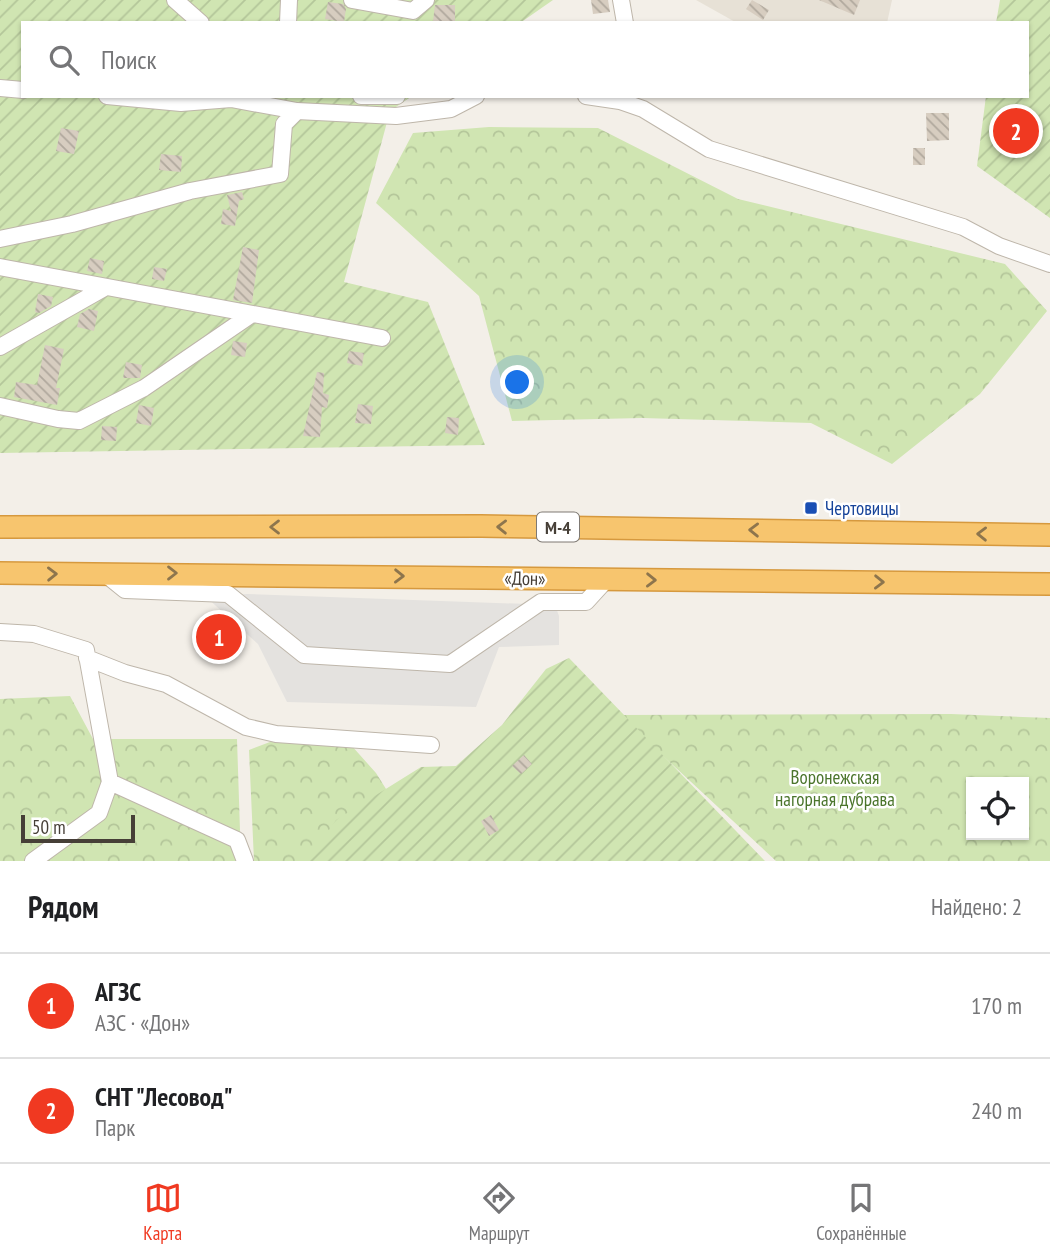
<!DOCTYPE html>
<html lang="ru">
<meta charset="utf-8">
<style>
body{margin:0;font-family:"PT Sans Narrow",sans-serif;background:#f6f6f6;color:#202124}
.controls{position:absolute;right:21px;bottom:21px;display:grid;overflow:hidden;border-radius:0px;box-shadow:0 2px 5px #0004}
.controls button{width:63px;height:63px;display:grid;place-items:center;padding:0;border:0;border-bottom:2px solid #e0e0e0;background:#fff;color:#202124;font:35px sans-serif}
.scale{position:absolute;left:21px;bottom:18px;width:114px;box-sizing:border-box;padding-left:7px;border:4px solid #463f37;border-top:0;font-size:19px;line-height:24px;white-space:nowrap;color:#463f37;-webkit-text-stroke:5px #fff;paint-order:stroke}
.you{position:absolute;left:518px;top:383px;width:24px;height:24px;margin:-18px;border:5px solid #fff;border-radius:50%;background:#1a73e8;box-shadow:0 0 0 10px #1a73e833}
.badge{display:grid;place-items:center;width:46px;height:46px;border-radius:50%;background:#f03921;color:#fff;font-size:23px;font-weight:700}
.pin{position:absolute;translate:-50% -50%;border:4px solid #fff;box-shadow:0 2px 7px #0006}
.list{margin:0;padding:0;list-style:none}
h2{display:flex;justify-content:space-between;align-items:center;height:91px;margin:0;padding:0 28px;font-size:30px}
h2 small{font-size:23px;font-weight:400;color:#757577}
.list li{display:grid;grid-template-columns:46px 1fr auto;gap:21px;align-items:center;box-sizing:border-box;height:105px;padding:0 28px;border-top:2px solid #e0e0e0}
.list b{display:block;font-size:26px;white-space:nowrap}
.list p{margin:0;font-size:23px;white-space:nowrap;color:#757577}
.list em{font-size:23px;font-style:normal;color:#757577}
.icon{flex:none;width:38px;height:38px;fill:none;stroke:currentColor;stroke-width:2;stroke-linecap:round;stroke-linejoin:round}
.map{position:relative;flex:none;width:1050px;height:861px;overflow:hidden}
.search{position:absolute;background:#fff;box-shadow:0 2px 5px #0004;left:21px;right:21px;top:21px;height:77px;display:flex;align-items:center;gap:18px;box-sizing:border-box;padding:0 24px;border-radius:0px;color:#757577;font-size:26px}
.sheet{height:301px;background:#fff}
nav{display:flex;justify-content:space-around;align-items:center;box-sizing:border-box;height:98px;border-top:2px solid #e0e0e0;background:#fff;font-size:19px;color:#757577}
nav a{display:grid;justify-items:center;gap:4px}
nav .on{color:#f03921}
.map>svg:first-child{display:block}
.residential{fill:#e7e1d6}
.forest{fill:url(#forest-crowns);fill-rule:evenodd}
.garden{fill:url(#garden-furrows)}
.parking{fill:#e4e2df}
.building{fill:url(#building-back-hatch)}
.lines{fill:none;stroke-linecap:round;stroke-linejoin:round}
.minor-casing{stroke:#beb6aa;stroke-width:18}
.highway-casing{stroke:#d6993e;stroke-width:24}
.minor{stroke:#fff;stroke-width:16}
.highway{stroke:#f7c56e;stroke-width:21}
.oneway{stroke:#8d754d}
.transit-dot{fill:#1a4fb4;stroke:#fff;stroke-width:2.5}
.labels{text-anchor:middle;dominant-baseline:central;stroke-width:5;stroke-linejoin:round;paint-order:stroke}
.shield{fill:#fff;stroke:#7e7973;stroke-width:2}
.shield-label{font-size:18px;font-weight:bold;fill:#463f37}
.transit-label{font-size:19px;fill:#164399;stroke:#fff;text-anchor:start}
.street-label{font-size:19px;fill:#463f37;stroke:#fff}
.park-label{font-size:19px;fill:#4b752c;stroke:#fff}
</style>
<div class="map">
<svg width="1050" height="861" viewBox="0 0 1050 861">
<defs>
<pattern id="forest-crowns" width="20" height="18" patternUnits="userSpaceOnUse" patternTransform="scale(1.75)"><rect width="20" height="18" fill="#d0e5b2"/><path d="M2 6a3 3 0 1 1 6 0M12 15a3 3 0 1 1 6 0" fill="none" stroke="#b4c69a"/></pattern>
<pattern id="garden-furrows" width="10" height="10" patternUnits="userSpaceOnUse" patternTransform="scale(1.75)"><rect width="10" height="10" fill="#d0e5b2"/><path d="M-1 1l2-2M0 10L10 0M9 11l2-2" fill="none" stroke="#b4c69a"/></pattern>
<pattern id="building-back-hatch" width="6" height="6" patternUnits="userSpaceOnUse" patternTransform="scale(1.75)"><rect width="6" height="6" fill="#d7cdc0"/><path d="M-1 5l2 2M0 0l6 6M5-1l2 2" fill="none" stroke="#b0a89d"/></pattern>
</defs>
<rect width="100%" height="100%" fill="#f3efe8"/>
<path class="residential" d="M696 0H892L887 23H737Z"/>
<path class="forest" d="M489 127 598 128 738 199 1005 264 1047 311 980 394 892 464 811 423 642 418 512 421 479 296 376 203 413 133Z
M70 696 93 739H237L241 861H0V699Z
M951 714 1050 718V861H776L619 715ZM971 782H1024V835H971Z
M270 742 351 745 376 773 408 824 397 861H254L249 750Z"/>
<path class="garden" d="M0 0H553L520 23H23V96H412L390 111 344 282 428 302 485 445 0 453Z
M1000 0H1050V218L977 166 986 96H1027V23H996Z
M569 658 765 861H308L336 820 421 767 456 766 502 725 546 669Z"/>
<path class="parking" d="M248 594 555 605 559 616V645L499 647 476 707 287 702 258 644 205 596Z"/>
<path class="building" d="M591 0H608L610 12 593 14Z
M752 0 769 10 763 20 746 9Z
M819 0H860L854 15Z
M328 2 343 4 346 9 344 22 325 19Z
M435 5H455V22L433 21Z
M926 113H949V140L927 141Z
M1001 126 1014 130 1009 146 996 142Z
M61 128 79 131 74 154 56 151Z
M913 148H925V165H913Z
M161 154 182 156 181 172 159 170Z
M242 192 244 199 239 201 235 226 221 224 223 209 231 211 227 195Z
M243 247 259 250 252 303 233 300Z
M90 258 104 261 102 274 87 271Z
M154 267 167 269 164 281 152 279Z
M38 294 53 297 51 306 39 313 35 312Z
M89 309 98 311 94 331 77 327 80 314Z
M233 341 247 343 245 357 231 355Z
M45 345 64 349 56 388H60L57 405 14 397 16 382 37 385Z
M349 351 364 353 362 366 347 363Z
M126 362 142 365 140 378H123Z
M317 372 324 373 323 393 329 395 327 408 322 407 320 437 303 436Z
M358 404 373 406 371 424 355 423Z
M139 405 154 408 151 426 136 423Z
M447 417 459 418 458 435 445 433Z
M102 426 117 427 116 441 101 440Z
M232 624 235 647 204 651 201 628Z
M524 755 532 764 521 774 512 766Z
M491 815 499 830 489 836 481 821Z"/>
<g class="lines">
<defs>
<path id="minor" d="M175 0 201 23
M352 0 413 11 426 0
M621 0 625 23
M288 23 289 0
M0 88 23 90
M107 96 181 103 231 99 297 111
M361 96H397
M586 96 620 101 643 109 709 149 963 227 999 246 1050 264
M0 239 72 224 190 191 280 174 284 124 297 111 396 116 451 109 476 96
M0 267 382 338
M0 347 106 287
M0 406 58 419 79 421 144 388 252 314
M104 573 125 590 228 594 304 655 450 664 541 602H586L607 579
M0 632 34 634 86 650 110 782 99 813 33 861
M87 658 125 673 166 684 246 727 276 734 431 745
M110 782 237 840 245 861"/>
<path id="highway" d="M0 527 481 526 1050 535
M0 573 1050 584"/>
</defs>
<use href="#minor" class="minor-casing"/>
<use href="#highway" class="highway-casing"/>
<use href="#minor" class="minor"/>
<use href="#highway" class="highway"/>
</g>
<defs><path id="oneway-chevron" d="M-2-3.5L2.5 0L-2 3.5" fill="none" stroke-width="1.6" stroke-linecap="round" stroke-linejoin="round" transform="scale(1.75)"/></defs>
<g class="oneway">
<use href="#oneway-chevron" transform="translate(275 527) rotate(180)"/>
<use href="#oneway-chevron" transform="translate(502 527) rotate(-179)"/>
<use href="#oneway-chevron" transform="translate(754 530) rotate(-179)"/>
<use href="#oneway-chevron" transform="translate(982 534) rotate(-179)"/>
<use href="#oneway-chevron" transform="translate(172 573)"/>
<use href="#oneway-chevron" transform="translate(52 574) rotate(-1)"/>
<use href="#oneway-chevron" transform="translate(399 576) rotate(1)"/>
<use href="#oneway-chevron" transform="translate(651 580) rotate(1)"/>
<use href="#oneway-chevron" transform="translate(879 582) rotate(1)"/>
</g>
<rect class="transit-dot" x="804" y="501" width="14" height="14" rx="3.5"/>
<g class="labels">
<rect class="shield" x="537" y="512.5" width="42" height="29" rx="5"/>
<g class="shield-label">
<text x="558" y="527">М-4</text>
</g>
<g class="transit-label">
<text x="825" y="508">Чертовицы</text>
</g>
<g class="street-label">
<text transform="translate(525 578) rotate(1)">«Дон»</text>
</g>
<g class="park-label">
<text x="835" y="777">Воронежская<tspan x="835" dy="22">нагорная дубрава</tspan></text>
</g>
</g>
</svg>
<div class="controls">
<button><svg class="icon" aria-label="locate" viewBox="0 0 24 24"><circle cx="12" cy="12" r="6"/><path d="M12 2v4M12 18v4M2 12h4M18 12h4"/></svg></button>
</div>
<div class="scale">50 m</div>
<div class="you"></div>
<div class="pin badge" style="left:219px;top:637px">1</div>
<div class="pin badge" style="left:1016px;top:131px">2</div>
<div class="search"><svg class="icon" aria-label="search" viewBox="0 0 24 24"><circle cx="10" cy="10" r="6"/><path d="M15 15l6 6"/></svg>Поиск</div>
</div>
<section class="sheet">
<h2>Рядом<small>Найдено: 2</small></h2>
<ul class="list">
<li><span class="badge">1</span><div><b>АГЗС</b><p>АЗС · «Дон»</p></div><em>170 m</em></li>
<li><span class="badge">2</span><div><b>СНТ &quot;Лесовод&quot;</b><p>Парк</p></div><em>240 m</em></li>
</ul>
</section>
<nav>
<a class="on"><svg class="icon" aria-label="map" viewBox="0 0 24 24"><path d="M3 6l6-2 6 2 6-2v14l-6 2-6-2-6 2zM9 4v14M15 6v14"/></svg>Карта</a>
<a><svg class="icon" aria-label="directions" viewBox="0 0 24 24"><path d="M12 3l9 9-9 9-9-9zM9 14v-3h6M13 9l2 2-2 2"/></svg>Маршрут</a>
<a><svg class="icon" aria-label="saved" viewBox="0 0 24 24"><path d="M7 4h10v16l-5-4-5 4z"/></svg>Сохранённые</a>
</nav>
